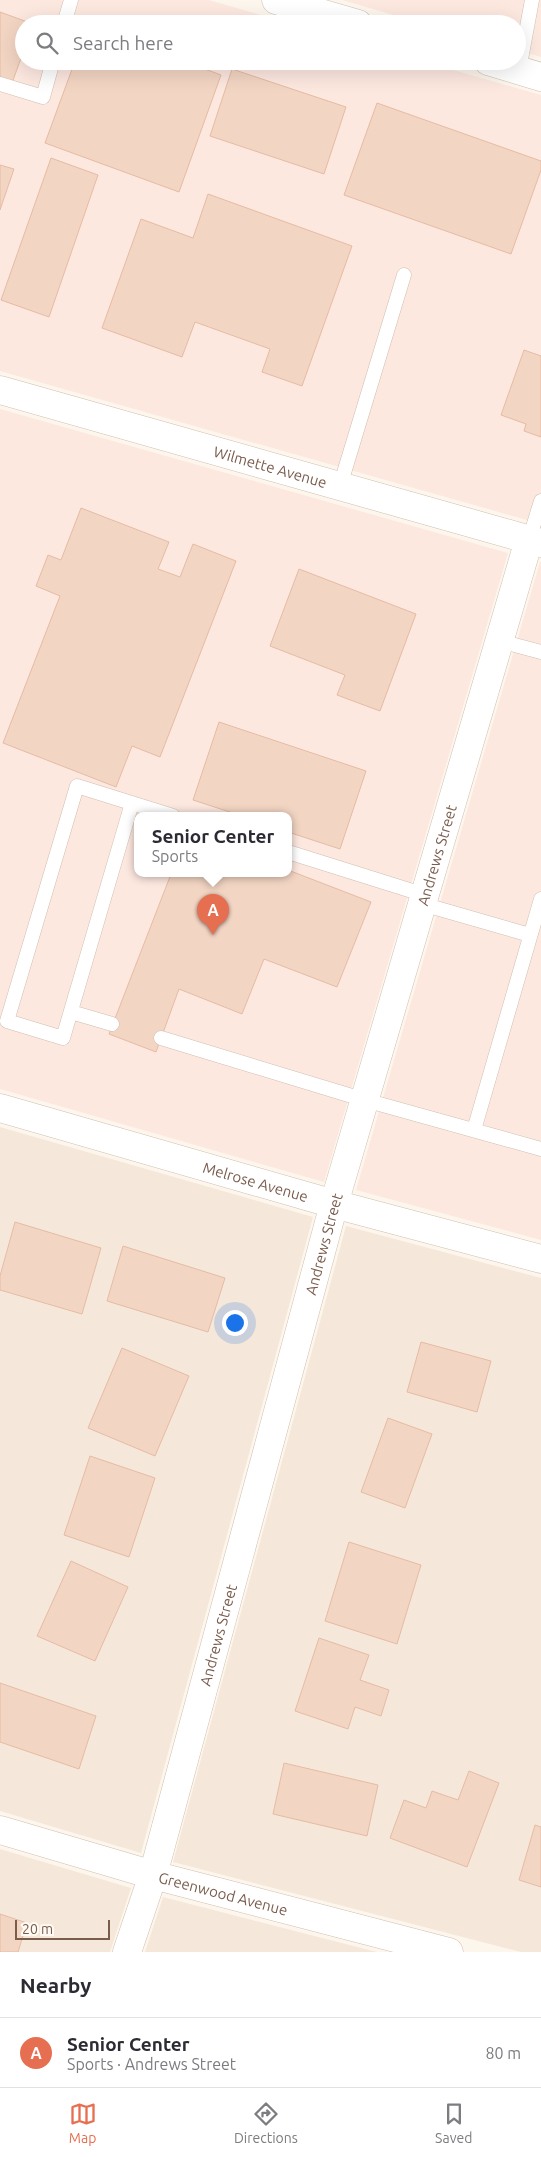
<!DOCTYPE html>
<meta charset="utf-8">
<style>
body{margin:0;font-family:Ubuntu,sans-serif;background:#f7f7f7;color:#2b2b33}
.scale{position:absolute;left:15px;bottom:12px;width:95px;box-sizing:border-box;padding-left:5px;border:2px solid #7a5c4d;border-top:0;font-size:14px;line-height:18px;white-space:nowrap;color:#7a5c4d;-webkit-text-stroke:4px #fffaf3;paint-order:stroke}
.you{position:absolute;left:234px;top:1322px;width:18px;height:18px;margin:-12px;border:4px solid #fff;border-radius:50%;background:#1a73e8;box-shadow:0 0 0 8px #1a73e833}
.badge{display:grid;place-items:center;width:32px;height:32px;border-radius:50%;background:#e76f51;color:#fff;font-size:16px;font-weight:700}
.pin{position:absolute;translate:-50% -41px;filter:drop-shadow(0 1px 2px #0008)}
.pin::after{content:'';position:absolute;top:26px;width:18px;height:15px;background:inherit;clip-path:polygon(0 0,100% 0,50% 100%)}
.popup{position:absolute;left:134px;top:812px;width:158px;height:65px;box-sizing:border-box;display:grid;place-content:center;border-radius:10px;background:#fff;filter:drop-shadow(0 1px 4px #0005);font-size:16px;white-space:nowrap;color:#7c7c81}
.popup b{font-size:19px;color:#2b2b33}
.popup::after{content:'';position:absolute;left:50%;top:100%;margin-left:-10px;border:10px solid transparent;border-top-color:#fff}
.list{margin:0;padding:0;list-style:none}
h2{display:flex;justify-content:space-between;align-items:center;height:65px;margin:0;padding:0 20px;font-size:21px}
h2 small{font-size:16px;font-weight:400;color:#7c7c81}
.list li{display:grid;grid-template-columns:32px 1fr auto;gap:15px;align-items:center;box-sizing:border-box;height:70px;padding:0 20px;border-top:1px solid #e1e1e2}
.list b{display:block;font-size:19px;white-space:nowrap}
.list p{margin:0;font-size:16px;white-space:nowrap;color:#7c7c81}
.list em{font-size:16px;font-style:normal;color:#7c7c81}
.icon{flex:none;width:28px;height:28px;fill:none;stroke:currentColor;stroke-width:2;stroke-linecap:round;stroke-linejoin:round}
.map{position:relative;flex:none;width:541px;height:1952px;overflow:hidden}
.search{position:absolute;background:#fff;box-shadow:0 5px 20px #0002;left:15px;right:15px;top:15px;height:55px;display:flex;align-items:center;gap:12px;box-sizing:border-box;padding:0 18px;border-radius:28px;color:#7c7c81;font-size:19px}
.sheet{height:135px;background:#fff}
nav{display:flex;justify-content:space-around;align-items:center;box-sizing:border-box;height:70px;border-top:1px solid #e1e1e2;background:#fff;font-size:14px;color:#7c7c81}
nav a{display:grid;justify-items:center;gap:2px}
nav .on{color:#e76f51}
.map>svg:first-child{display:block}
.residential{fill:#f5e8da}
.commercial{fill:#fde8e0;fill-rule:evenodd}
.building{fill:#f3d5c3;stroke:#e6bba3}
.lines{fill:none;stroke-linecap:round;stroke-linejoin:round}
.service-casing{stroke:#d1beb0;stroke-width:15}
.minor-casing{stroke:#d1beb0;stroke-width:29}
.tertiary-casing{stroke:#d1beb0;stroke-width:29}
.service{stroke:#fff;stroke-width:14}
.minor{stroke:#fff;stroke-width:28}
.tertiary{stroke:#fff;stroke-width:28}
.labels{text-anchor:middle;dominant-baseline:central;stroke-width:4.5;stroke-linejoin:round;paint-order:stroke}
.street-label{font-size:15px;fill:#7a5c4d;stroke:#fffaf3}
</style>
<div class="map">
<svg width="541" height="1952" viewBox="0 0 541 1952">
<rect width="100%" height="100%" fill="#fdf6ec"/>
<path class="residential" d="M0 1127 313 1217 141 1853 0 1811Z
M346 1226 541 1278V1952H521L173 1862Z
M0 1849 131 1888 110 1952H0Z
M163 1897 377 1952H145Z"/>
<path class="commercial" d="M0 0H209L292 24H24V61H422L541 95V524L0 371Z
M342 0H541V57L517 50V24H424Z
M0 409 508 553 324 1182 0 1089ZM138 816H288V874H138Z
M540 562H541V1240L356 1190Z"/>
<path class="building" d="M0 12 33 24H24V50L12 83 0 79Z
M75 61H183L221 75 179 192 45 143Z
M232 69 346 107 324 174 210 136Z
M377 103 541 161V170L511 254 344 195Z
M51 158 98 175 49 317 1 300Z
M0 165 14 169 0 210Z
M208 194 352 246 302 386 262 372 270 349 195 322 182 357 102 328 141 219 193 238Z
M524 350 541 356V437L524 431 526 424 501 415Z
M81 508 169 542 158 569 180 577 193 544 236 561 160 757 132 746 116 787 3 743 60 596 36 586 48 555 61 560Z
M299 569 416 614 380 711 337 695 345 675 270 646Z
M219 722 366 771 340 849 288 832V816H242L193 800Z
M288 870 371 902 337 987 264 959 242 1014 179 989 156 1052 109 1034 171 874H288Z
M15 1222 101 1248 82 1314 0 1290V1276Z
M123 1246 225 1278 208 1332 107 1301Z
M421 1342 491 1361 477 1412 407 1392Z
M122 1348 189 1376 155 1456 88 1428Z
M388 1418 432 1434 405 1508 361 1492Z
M90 1456 155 1478 129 1557 64 1535Z
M349 1542 421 1565 397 1644 325 1621Z
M71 1561 128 1587 95 1661 37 1636Z
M319 1638 369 1655 360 1680 389 1690 381 1716 355 1707 348 1729 295 1711Z
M0 1683 96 1716 79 1769 0 1742Z
M284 1763 378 1785 367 1836 273 1814Z
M469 1771 499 1783 467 1867 390 1838 404 1800 426 1808 432 1791 458 1800Z
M535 1825 541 1827V1887L519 1880Z
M0 1914 27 1923 18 1952H0Z"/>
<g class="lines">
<defs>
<path id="service" d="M64 24 71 0
M519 70 532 0
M0 84 43 97 53 61
M340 486 404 275
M529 540 541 501
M500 641 541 652
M132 803 63 1038 7 1021 77 786 173 816
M288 852 425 895
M422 904 530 935
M71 1012 112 1024
M161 1038 365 1100 541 1149
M474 1130 541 899"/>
<g id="minor">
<path d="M276 0 358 24"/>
<path d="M488 61 541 77"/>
<path id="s1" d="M0 1108 334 1204 541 1259"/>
<path id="s2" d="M0 1830 153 1875 449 1952"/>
<path id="s3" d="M127 1952 153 1875 334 1204 529 540"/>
</g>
<g id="tertiary">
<path id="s4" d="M0 390 541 543"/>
</g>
</defs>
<use href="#service" class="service-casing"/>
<use href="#minor" class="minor-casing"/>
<use href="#tertiary" class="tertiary-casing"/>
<use href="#service" class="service"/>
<use href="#minor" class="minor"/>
<use href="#tertiary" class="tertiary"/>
</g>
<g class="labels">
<g class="street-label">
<text stroke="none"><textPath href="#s4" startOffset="281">Wilmette Avenue</textPath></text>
<text stroke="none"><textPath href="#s3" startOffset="1140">Andrews Street</textPath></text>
<text stroke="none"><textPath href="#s1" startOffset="266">Melrose Avenue</textPath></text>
<text stroke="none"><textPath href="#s3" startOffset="735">Andrews Street</textPath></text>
<text stroke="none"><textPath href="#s3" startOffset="330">Andrews Street</textPath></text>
<text stroke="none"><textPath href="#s2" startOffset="232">Greenwood Avenue</textPath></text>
</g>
</g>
</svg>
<div class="scale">20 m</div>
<div class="you"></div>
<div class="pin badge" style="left:213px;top:935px">A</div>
<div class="popup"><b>Senior Center</b>Sports</div>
<div class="search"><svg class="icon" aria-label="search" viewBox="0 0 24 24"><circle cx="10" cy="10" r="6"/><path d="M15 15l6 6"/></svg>Search here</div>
</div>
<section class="sheet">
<h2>Nearby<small></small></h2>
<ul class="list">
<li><span class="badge">A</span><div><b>Senior Center</b><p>Sports · Andrews Street</p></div><em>80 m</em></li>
</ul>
</section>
<nav>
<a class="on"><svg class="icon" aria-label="map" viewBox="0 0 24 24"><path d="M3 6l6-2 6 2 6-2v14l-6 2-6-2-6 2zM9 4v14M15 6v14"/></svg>Map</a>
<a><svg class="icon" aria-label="directions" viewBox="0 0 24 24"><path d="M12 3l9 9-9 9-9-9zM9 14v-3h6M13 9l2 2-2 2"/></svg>Directions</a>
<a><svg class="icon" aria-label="saved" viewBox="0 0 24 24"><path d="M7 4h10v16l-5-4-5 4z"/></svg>Saved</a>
</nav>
